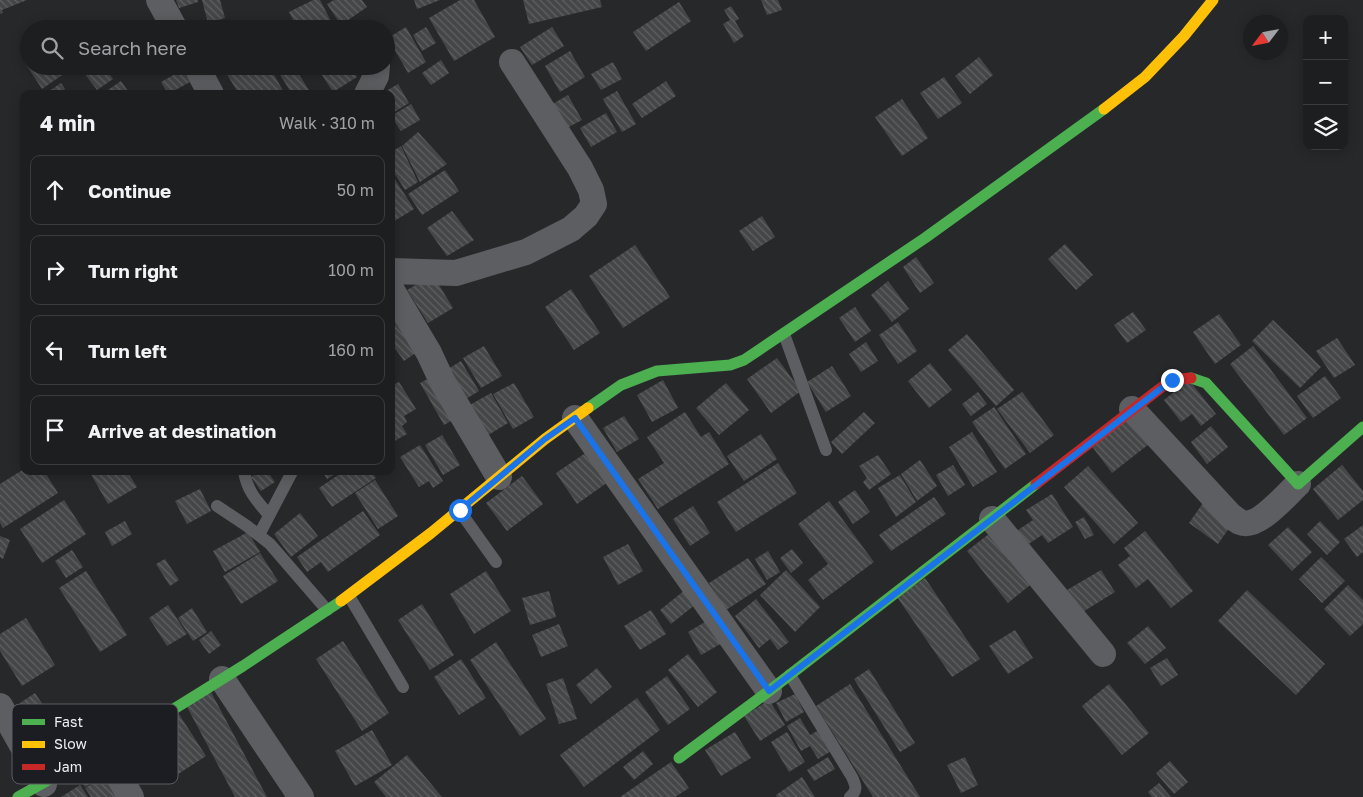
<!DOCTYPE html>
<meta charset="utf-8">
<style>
body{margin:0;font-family:"Golos Text",sans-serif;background:#292b2d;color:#f1f3f6}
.controls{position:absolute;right:15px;top:15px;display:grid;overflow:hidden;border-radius:10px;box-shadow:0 2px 12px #0003}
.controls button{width:45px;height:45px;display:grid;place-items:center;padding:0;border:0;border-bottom:1px solid #3a3c3e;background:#1c1e20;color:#f1f3f6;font:25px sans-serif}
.compass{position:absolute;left:1243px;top:15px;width:45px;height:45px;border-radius:50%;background:#1c1e20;box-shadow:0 2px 12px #0003;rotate:238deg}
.stop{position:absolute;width:15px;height:15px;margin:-11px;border:4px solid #1a73e8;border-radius:50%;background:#fff}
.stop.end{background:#1a73e8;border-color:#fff;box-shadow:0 1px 5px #0008}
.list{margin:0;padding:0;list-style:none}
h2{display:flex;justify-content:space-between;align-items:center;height:65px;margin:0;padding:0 20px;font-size:21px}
h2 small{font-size:16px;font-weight:400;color:#a0a2a5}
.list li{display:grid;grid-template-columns:32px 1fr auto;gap:15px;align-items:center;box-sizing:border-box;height:70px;margin:0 10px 10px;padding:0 10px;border:1px solid #3a3c3e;border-radius:10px}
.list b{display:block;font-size:19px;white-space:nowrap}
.list em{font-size:16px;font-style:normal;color:#a0a2a5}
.icon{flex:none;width:28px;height:28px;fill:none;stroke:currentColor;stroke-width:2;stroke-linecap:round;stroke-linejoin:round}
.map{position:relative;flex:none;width:1363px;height:797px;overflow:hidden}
.search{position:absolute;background:#1c1e20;box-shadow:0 2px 12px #0003;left:20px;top:20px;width:375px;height:55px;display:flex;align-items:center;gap:12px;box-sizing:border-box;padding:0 18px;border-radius:28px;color:#a0a2a5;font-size:19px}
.panel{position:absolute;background:#1c1e20;box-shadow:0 2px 12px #0003;left:20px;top:90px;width:375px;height:385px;border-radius:10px}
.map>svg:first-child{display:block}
.building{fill:url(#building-back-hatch)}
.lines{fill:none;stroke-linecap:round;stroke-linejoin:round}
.lane{stroke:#5c5e61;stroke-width:12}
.street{stroke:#5c5e61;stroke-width:26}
.fast{stroke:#4caf50;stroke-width:11}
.slow{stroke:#ffc107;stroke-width:11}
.jam{stroke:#c62828;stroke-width:11}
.route{stroke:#1a73e8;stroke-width:6}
.key{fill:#1b1d22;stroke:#5a5c60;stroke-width:1}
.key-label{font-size:14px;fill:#edeef2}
</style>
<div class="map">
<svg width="1363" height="797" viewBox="0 0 1363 797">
<defs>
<pattern id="building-back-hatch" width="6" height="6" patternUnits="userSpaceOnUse" patternTransform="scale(1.25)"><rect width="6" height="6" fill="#454648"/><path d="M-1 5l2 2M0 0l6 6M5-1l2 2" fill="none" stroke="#606163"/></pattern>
</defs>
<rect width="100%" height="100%" fill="#26282a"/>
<path class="building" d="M0 0H27L2 10 3 13 0 14Z
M176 0H198V2L179 8Z
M202 0H220L225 18 208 23Z
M313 0H320L335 29H298L289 12Z
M334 0H362L367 7 341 25 327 4Z
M414 0H440L417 9Z
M460 0H474L495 37 454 61 429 18Z
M523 0H600L602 7 529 24Z
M761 0H778L782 10 767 15Z
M679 2 691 21 646 51 633 32Z
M731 6 739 19 735 21 744 36 734 43 723 24 730 20 724 10Z
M406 27 426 62 408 73 388 38Z
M426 27 436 43 422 51 413 35Z
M552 27 564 46 532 65 520 47Z
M570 51 585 77 560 92 545 66Z
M979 57 993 75 970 94 955 76Z
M441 60 449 73 431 85 422 73Z
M29 61V66H65L68 71 42 89 25 63Z
M613 62 622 79 601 90 591 74Z
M93 66H104L113 79 97 90 84 73Z
M237 66H244L246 70 253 66H269L285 94H239L226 73Z
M290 66H294L310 92 306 94H292L279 73Z
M316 66H350L357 77 333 92Z
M182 70 190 82 168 94 161 82Z
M944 77 962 103 938 119 920 93Z
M121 81 130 94H102Z
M666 81 676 96 642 118 632 104Z
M61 83 65 89 59 94H45Z
M398 84 409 103 391 114V94H381Z
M617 91 636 124 622 132 603 99Z
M568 95 582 120 563 130 549 106Z
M902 99 928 138 902 156 875 117Z
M411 104 420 120 401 131 391 116Z
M606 113 617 132 591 147 580 128Z
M418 132 447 164 420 182 402 146Z
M401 146 418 182 405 190 391 168V152Z
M445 170 459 191 422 215 408 194Z
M391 173 414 209 391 223Z
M452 211 474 240 447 256 427 228Z
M762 216 775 237 753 251 739 231Z
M1065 244 1093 275 1076 290 1048 259Z
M635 245 670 297 623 328 589 276Z
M916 257 934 283 920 293 903 267Z
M433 275 453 308 428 323 407 290Z
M888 281 909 309 892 322 871 295Z
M571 289 600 333 574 350 545 307Z
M391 296 423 348 404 361 394 347 391 349Z
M855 307 871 331 855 342 839 318Z
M1133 312 1146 330 1127 343 1114 325Z
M1219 314 1241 345 1215 364 1193 332Z
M1273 320 1321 367 1300 388 1252 341Z
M898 322 917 351 898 364 879 335Z
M967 334 1014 390 996 406 948 350Z
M1337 338 1355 365 1334 378 1316 351Z
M866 342 878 361 861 372 849 354Z
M484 346 502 376 481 388 463 358Z
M1253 346 1307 418 1284 435 1230 364Z
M777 358 801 391 771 413 747 379Z
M461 361 479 391 461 402 443 372Z
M930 363 952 390 929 408 908 381Z
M832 366 851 396 826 412 807 382Z
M435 375 458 417 444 425 420 383Z
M1325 376 1341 398 1313 418 1297 396Z
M663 380 678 408 652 422 637 395Z
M1189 380 1216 414 1201 426 1192 414 1181 422 1164 400Z
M399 382 416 409 404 416 407 422 402 426 407 434 391 443V386Z
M514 383 534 417 513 429 493 394Z
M726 383 749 410 719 435 696 408Z
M978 392 987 404 971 416 962 404Z
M1022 392 1054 435 1030 453 997 409Z
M491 393 508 423 485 437 468 406Z
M994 407 1026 454 1005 469 972 422Z
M685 412 701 437 709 432 729 464 658 509 638 479 664 463 647 437Z
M864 412 875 423 842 454 831 442Z
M624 416 639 439 617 452 603 428Z
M1128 416 1149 444 1112 473 1091 445Z
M1211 426 1228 447 1207 464 1191 442Z
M972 432 997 472 973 487 949 447Z
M761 434 777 459 744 481 727 456Z
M442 435 460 465 443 475 425 445Z
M420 445 443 481 433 488 429 481 419 487 400 457Z
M587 452 608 482 577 504 556 473Z
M878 455 891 474 869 490 863 482 867 478 859 466Z
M920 460 937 486 917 501 901 474Z
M778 463 797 493 736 532 717 502Z
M953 465 965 485 948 496 936 475Z
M1342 465 1363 491V500L1338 520 1313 489Z
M1088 466 1138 523 1114 544 1064 487Z
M24 469V471H44L58 493 3 528 0 523V484Z
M89 471H127L137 487 108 504Z
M260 471H267L275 482 261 491 251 477Z
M322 471H340L327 479Z
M344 471H371L376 478 332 507 319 488Z
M900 475 916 502 896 517 878 488Z
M522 476 543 504 507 531 486 503Z
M375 480 398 516 378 529 355 493Z
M200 489 211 511 187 524 175 501Z
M855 490 870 512 853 524 838 502Z
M1052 494 1073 527 1048 543 1042 535 1027 545 1018 530 1033 520 1026 510Z
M934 497 946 514 891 551 879 535Z
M64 500 86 534 42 563 20 529Z
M829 501 874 562 823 600 808 580 828 564 798 524Z
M1203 503 1232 524 1218 544 1189 523Z
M693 506 710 533 690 546 673 519Z
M363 511 380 535 328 572 321 562 307 572 297 557Z
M300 513 318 536 291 557 274 534Z
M1084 517 1094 535 1085 539 1075 522Z
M125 521 132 534 112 546 105 532Z
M1320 521 1340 542 1327 555 1307 534Z
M1363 525V552L1357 557 1344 539Z
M1288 527 1312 552 1292 571 1268 545Z
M994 530 1035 581 1008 603 967 551Z
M1145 531 1193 591 1171 608 1148 579 1136 588 1118 565 1130 556 1124 548Z
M248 532 260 552 225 572 213 551Z
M0 536 10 540 3 559 0 557Z
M628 544 643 571 618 585 603 557Z
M792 549 803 563 791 573 780 558Z
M72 550 83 567 66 578 55 561Z
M768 551 780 572 767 580 755 559Z
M260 553 278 581 241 604 223 576Z
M1321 557 1345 581 1322 603 1299 579Z
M748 558 766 584 726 610 709 583Z
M165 559 179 580 170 586 156 564Z
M786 570 820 607 795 632 760 595Z
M1101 570 1115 592 1081 613 1067 590Z
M86 571 127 635 100 652 59 588Z
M486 571 511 611 474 634 450 594Z
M925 578 980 659 952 677 897 597Z
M1348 585 1363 600V624L1350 636 1324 609Z
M685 590 696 604 671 624 660 610Z
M1247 590 1325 664 1296 695 1218 621Z
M549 591 556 617 530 625 522 598Z
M756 599 789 642 778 650 770 639 759 648 735 616Z
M422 604 454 655 430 670 398 620Z
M168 605 187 634 167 646 149 618Z
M192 608 207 632 193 641 178 618Z
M651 610 666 634 640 650 624 626Z
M26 618 55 665 22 686 0 651V634Z
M710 619 724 642 701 655 688 632Z
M559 624 568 646 541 657 532 635Z
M1148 626 1166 648 1145 664 1127 643Z
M1015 630 1033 658 1008 674 989 646Z
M211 631 221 645 209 654 199 640Z
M343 641 389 713 362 731 316 659Z
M496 642 546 719 520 736 470 660Z
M688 654 717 692 698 707 668 670Z
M1167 658 1178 675 1161 686 1150 668Z
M461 659 486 698 459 715 434 677Z
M597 668 612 687 591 704 576 685Z
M869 669 915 743 900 752 854 679Z
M667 676 690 709 668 725 645 692Z
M563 678 577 719 559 724 546 684Z
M850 684 920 797H873L816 706Z
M1109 684 1149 733 1122 755 1082 706Z
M211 692 267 797H235L186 705Z
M35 693 45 708 30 719 20 703Z
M795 694 804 712 786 722 776 703Z
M637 698 660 730 584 787 560 755Z
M769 700 785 725 760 741 744 716Z
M177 711 206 756 166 782 137 737Z
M800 718 810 735 819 730 831 751 818 759 810 746 801 751 787 726Z
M372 730 392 765 355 786 335 751Z
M735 732 751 758 721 776 705 750Z
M787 732 805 762 789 772 771 742Z
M643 751 653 764 634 780 623 767Z
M407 755 442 797H386L374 782Z
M92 756 104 774 85 787 72 769Z
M828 757 835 769 814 781 807 770Z
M965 757 978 785 961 793 947 765Z
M1170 761 1188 782 1174 794 1156 773Z
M671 762 689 788 675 797H620Z
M112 771 118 797H91L85 788Z
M802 777 815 797H777L776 795Z
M1159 783 1171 797H1152L1148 792Z
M80 785 88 797H61Z"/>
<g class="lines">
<path class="lane" d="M784 334 826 450
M244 471C247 491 257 501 269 515
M217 506 247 526 270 544 327 610
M459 510 496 562
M259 535 292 472
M349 596 403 687
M790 675 852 777C856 786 858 790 850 797"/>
<path class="street" d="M159 0 175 29
M196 66 211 94
M367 94 376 76 377 66
M391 271 456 273 526 252 571 229 586 216 594 204 591 190 580 168 512 62
M391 289 429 353 442 381 499 477
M1132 409 1230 515C1233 517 1236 520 1240 522 1257 530 1286 495 1298 484
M575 418 769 691
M992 519 1103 654
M222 679 301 797
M0 706 44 784
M102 749 131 797"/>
<path class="fast" d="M1191 378 1206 383 1298 484 1363 427
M588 408 621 385 657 371 730 365 744 360 925 238 1104 109
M679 758 769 691 1036 484
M18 797 169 712 243 666 341 601"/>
<path class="slow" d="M1104 109 1145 77 1184 36 1213 0
M341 601 431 533 545 439 588 408"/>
<path class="jam" d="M1036 484 1171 380 1191 378"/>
</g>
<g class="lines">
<path class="route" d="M460 510 545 439 575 418 769 691 1172 380"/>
</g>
<rect x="12" y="704" width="166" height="80" rx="8" class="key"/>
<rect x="22" y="719" width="23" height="6" fill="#4caf50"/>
<rect x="22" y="741" width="23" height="7" fill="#ffc107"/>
<rect x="22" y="764" width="23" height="6" fill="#c62828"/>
<g class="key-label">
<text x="54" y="727">Fast</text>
<text x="54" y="749">Slow</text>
<text x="54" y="772">Jam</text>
</g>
</svg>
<div class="controls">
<button>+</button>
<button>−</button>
<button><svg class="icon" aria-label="layers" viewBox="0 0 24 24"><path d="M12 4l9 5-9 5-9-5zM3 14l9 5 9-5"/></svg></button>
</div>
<svg class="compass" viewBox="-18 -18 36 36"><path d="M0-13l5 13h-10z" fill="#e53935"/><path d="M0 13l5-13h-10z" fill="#a0a2a5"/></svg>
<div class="stop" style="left:460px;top:510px"></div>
<div class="stop end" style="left:1172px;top:380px"></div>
<div class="search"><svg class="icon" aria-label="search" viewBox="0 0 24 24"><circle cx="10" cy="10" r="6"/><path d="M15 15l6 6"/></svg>Search here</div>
<section class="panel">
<h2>4 min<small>Walk · 310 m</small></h2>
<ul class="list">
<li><svg class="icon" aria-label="ahead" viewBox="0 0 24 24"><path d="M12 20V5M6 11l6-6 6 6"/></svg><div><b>Continue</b></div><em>50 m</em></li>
<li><svg class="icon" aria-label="right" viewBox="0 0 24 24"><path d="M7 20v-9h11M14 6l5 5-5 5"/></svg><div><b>Turn right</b></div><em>100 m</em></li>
<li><svg class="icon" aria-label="left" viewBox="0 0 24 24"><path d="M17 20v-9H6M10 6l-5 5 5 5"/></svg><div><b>Turn left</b></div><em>160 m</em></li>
<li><svg class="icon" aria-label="arrive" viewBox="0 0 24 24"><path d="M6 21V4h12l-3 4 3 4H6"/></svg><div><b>Arrive at destination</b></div></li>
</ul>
</section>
</div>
